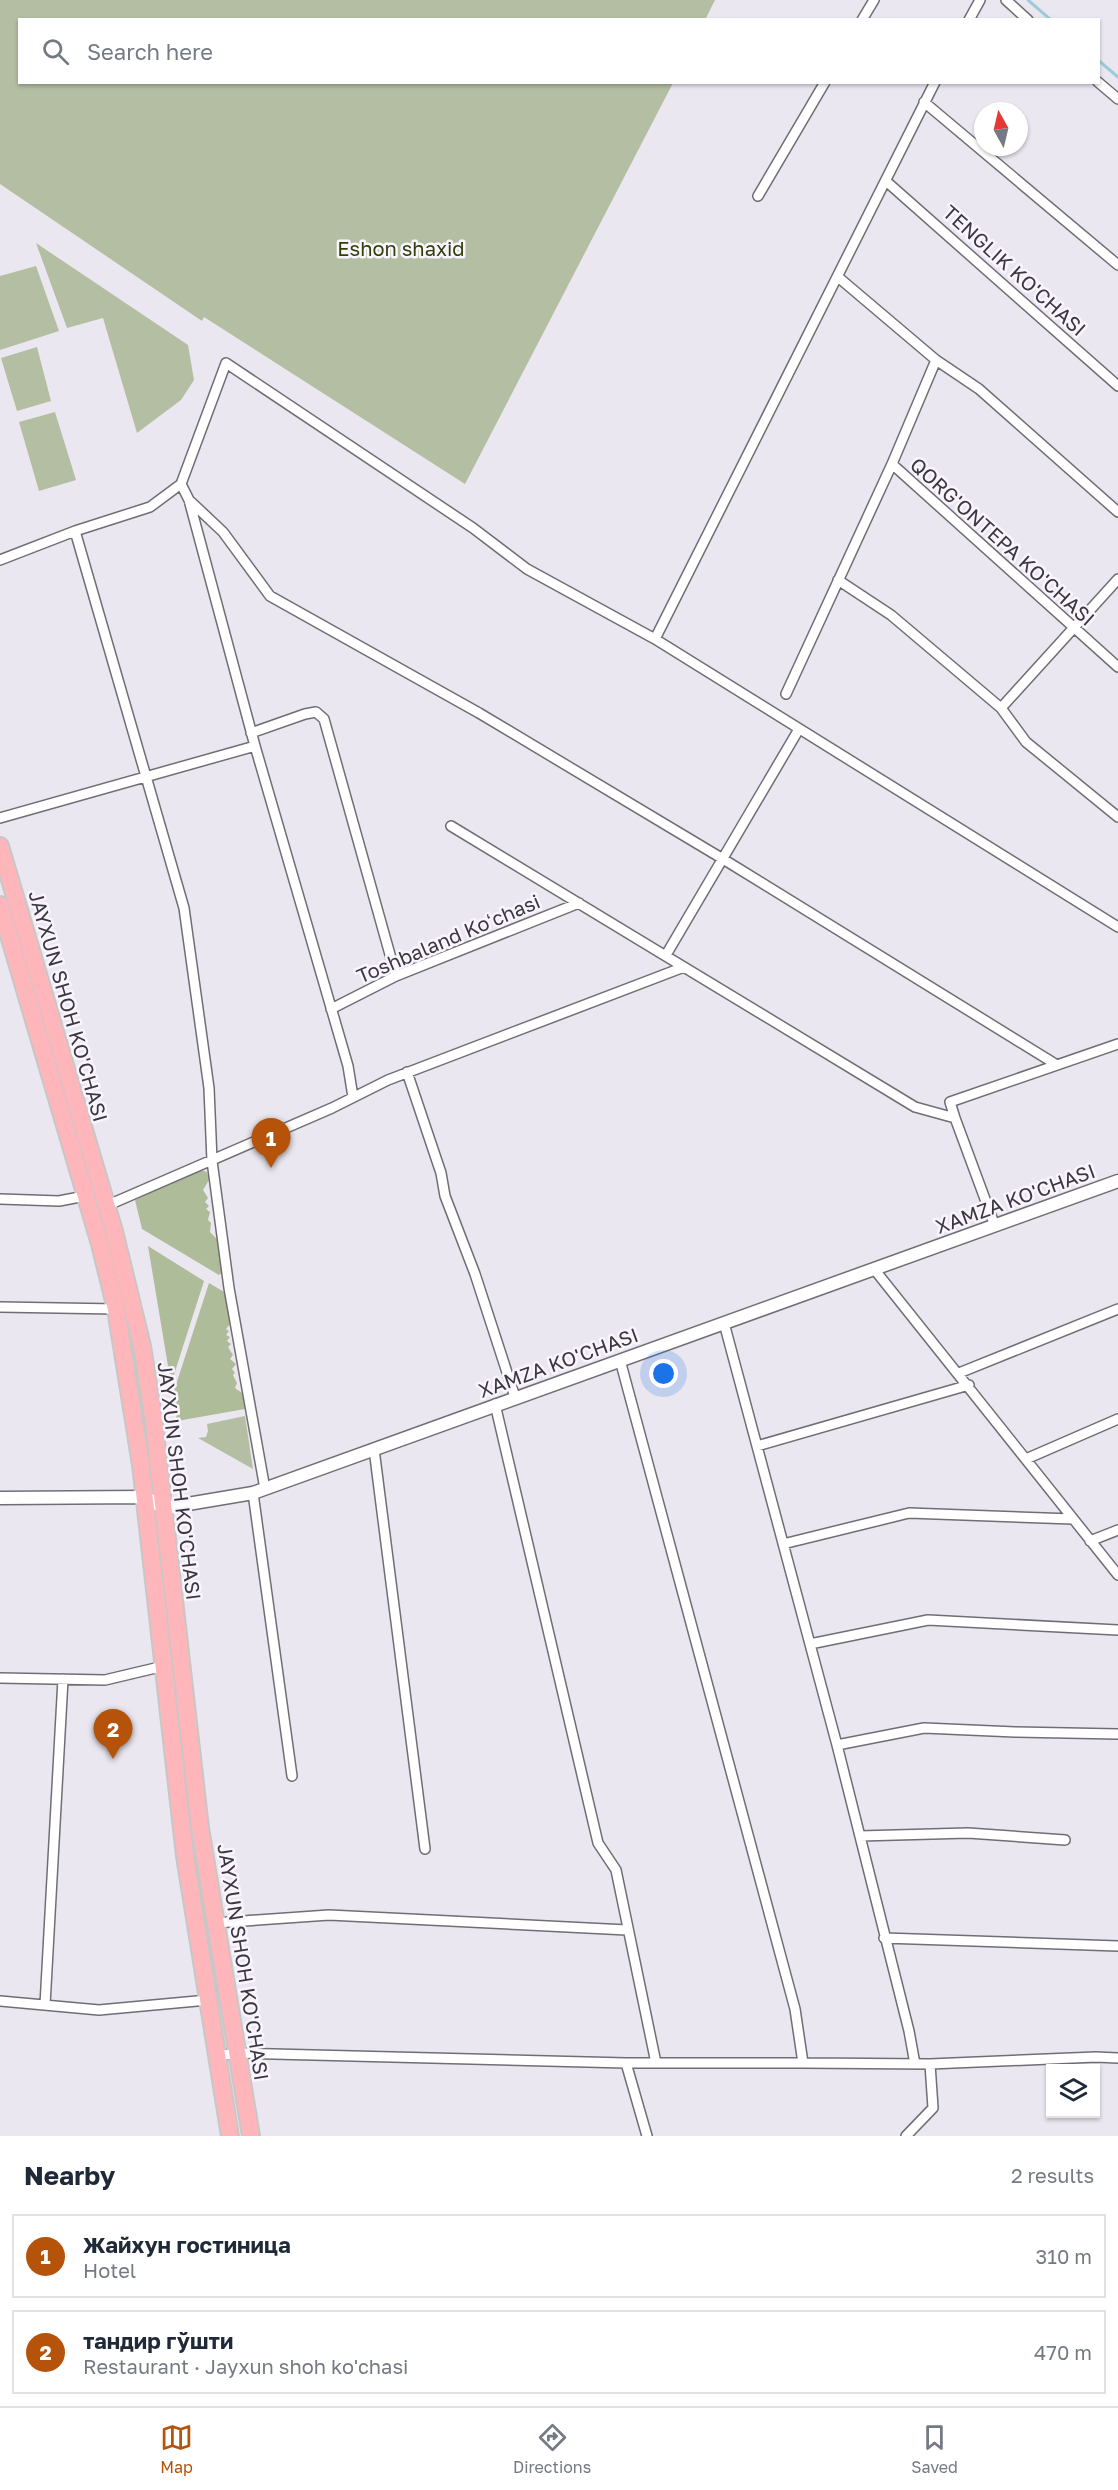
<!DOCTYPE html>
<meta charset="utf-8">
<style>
body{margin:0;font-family:"Golos Text",sans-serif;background:#f2f2f3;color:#1f2937}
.controls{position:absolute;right:18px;bottom:18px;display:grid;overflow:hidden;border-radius:0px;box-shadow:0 2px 4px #0004}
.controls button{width:54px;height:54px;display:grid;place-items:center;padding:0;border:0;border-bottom:2px solid #e0e1e3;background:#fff;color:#1f2937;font:30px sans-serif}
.compass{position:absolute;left:974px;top:102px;width:54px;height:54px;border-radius:50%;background:#fff;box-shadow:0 2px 4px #0004;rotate:352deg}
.you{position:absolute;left:664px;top:1374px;width:21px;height:21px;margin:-15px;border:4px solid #fff;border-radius:50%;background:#1a73e8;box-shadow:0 0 0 9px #1a73e833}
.badge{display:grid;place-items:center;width:39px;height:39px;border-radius:50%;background:#b45309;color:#fff;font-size:20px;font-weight:700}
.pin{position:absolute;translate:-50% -50px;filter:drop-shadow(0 2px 3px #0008)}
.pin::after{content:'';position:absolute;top:32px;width:21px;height:18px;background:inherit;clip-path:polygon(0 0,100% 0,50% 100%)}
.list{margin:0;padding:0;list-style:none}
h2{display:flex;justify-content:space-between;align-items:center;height:78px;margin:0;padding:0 24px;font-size:26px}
h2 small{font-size:20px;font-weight:400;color:#747a83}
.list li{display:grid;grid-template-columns:39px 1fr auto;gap:18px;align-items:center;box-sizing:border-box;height:84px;margin:0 12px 12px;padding:0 12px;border:2px solid #e0e1e3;border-radius:0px}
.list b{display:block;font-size:22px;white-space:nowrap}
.list p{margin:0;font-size:20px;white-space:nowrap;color:#747a83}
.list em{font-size:20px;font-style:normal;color:#747a83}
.icon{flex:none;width:33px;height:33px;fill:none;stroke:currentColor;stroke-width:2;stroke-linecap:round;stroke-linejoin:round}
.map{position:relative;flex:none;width:1118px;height:2136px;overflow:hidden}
.search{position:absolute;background:#fff;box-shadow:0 2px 4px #0004;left:18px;right:18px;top:18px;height:66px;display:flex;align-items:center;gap:15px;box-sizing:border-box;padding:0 21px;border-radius:0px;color:#747a83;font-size:22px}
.sheet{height:270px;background:#fff}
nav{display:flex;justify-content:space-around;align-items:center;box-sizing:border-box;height:84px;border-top:2px solid #e0e1e3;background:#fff;font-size:16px;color:#747a83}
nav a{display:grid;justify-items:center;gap:3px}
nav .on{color:#b45309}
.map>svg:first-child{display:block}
.green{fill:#b3bea3}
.forest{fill:#afbc99}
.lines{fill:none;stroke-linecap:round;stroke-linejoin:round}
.stream{stroke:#9ecada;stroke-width:3}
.minor-casing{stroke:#716d75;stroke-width:12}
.tertiary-casing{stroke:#716d75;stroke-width:15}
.trunk-casing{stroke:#c8c7c8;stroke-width:20}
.minor{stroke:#fff;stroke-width:9}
.tertiary{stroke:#fff;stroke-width:12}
.trunk{stroke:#feb6bb;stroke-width:16}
.labels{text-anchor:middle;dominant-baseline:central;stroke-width:5;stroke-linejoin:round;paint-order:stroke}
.park-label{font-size:20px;fill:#304005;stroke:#f9f4fe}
.street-label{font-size:20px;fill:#3a383c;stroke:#f9f4fe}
</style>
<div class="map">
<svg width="1118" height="2136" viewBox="0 0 1118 2136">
<rect width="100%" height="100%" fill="#ebe7f0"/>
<path class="green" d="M0 0H715L705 20H20V82L673 83 465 484 204 317 202 321 0 184Z
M36 243 188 345 194 380 181 400 137 433 103 318 67 328Z
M36 266 59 331 0 350V276Z
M37 347 51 401 17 411 1 358Z
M55 412 76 480 39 491 19 422Z
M245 1416 253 1469 198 1438 206 1437 208 1431 207 1424Z"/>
<path class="forest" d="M200 1170 207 1172 209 1180 203 1190 208 1198 205 1202 209 1206 206 1209 210 1212 208 1220 211 1223 210 1232 219 1241 224 1271 219 1275 142 1229 135 1200Z
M148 1246 204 1281 171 1384Z
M209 1283 226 1293 231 1323 226 1329 229 1331 226 1335 230 1337 227 1341 231 1344 228 1347 233 1355 230 1359 236 1364 232 1369 235 1373 233 1375 237 1383 235 1388 242 1393 245 1409 177 1421 173 1394Z"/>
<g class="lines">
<path class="stream" d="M1028 0 1051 20
M1098 60 1118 77"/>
<defs>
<path id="minor" d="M1006 0 1028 20
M862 20 874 0
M969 20 980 0
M1098 82 1118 99
M924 102 1118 265
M887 182 1118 386
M758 196 825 82
M838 277 936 360 979 389 1118 512
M892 464 1118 667
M189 500 223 532 270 596 479 713 723 859 1057 1065
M75 531 184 908 209 1088 212 1161 229 1288 265 1489
M0 560 75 531 150 507 181 484
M838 580 891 615 1001 708 1026 742 1118 817
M655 639 935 82
M786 694 892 464 936 360
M1001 708 1118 579
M251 733 305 714 316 712 324 719 396 976
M0 818 255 746
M451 826 915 1107 955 1118 995 1226
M666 955 799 729
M331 1009 396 976 579 903
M407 1072 441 1173 445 1196 475 1274 515 1397
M353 1097 348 1066 255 746 189 500 181 484 226 363 473 528 527 569 655 639 1118 927
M955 1118 950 1102 1118 1044
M0 1199 59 1201 85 1196
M106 1206 332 1108 388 1080 684 967
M874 1269 1118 1575
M0 1307 116 1309
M724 1323 837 1745 909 2031 915 2064
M620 1360 795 2009 803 2063
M959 1373 1118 1309
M495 1404 598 1843 616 1870 656 2063
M757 1446 969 1385
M374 1449 425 1849
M1026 1459 1118 1419
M253 1493 292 1776
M1090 1541 1118 1530
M783 1544 909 1513 1073 1519
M810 1644 928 1620 1118 1630
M0 1678 105 1680 164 1666
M837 1745 924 1728 1015 1732 1118 1734
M860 1836 968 1833 1065 1840
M215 1923 329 1915 627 1930
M884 1938 1118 1946
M0 2001 99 2010 208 2000
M45 2005 63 1679
M217 2056 237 2053 626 2063H803L930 2064 1096 2057 1118 2058
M626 2063 647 2136
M906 2136 933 2108 930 2064"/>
<path id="tertiary" d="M0 1498 145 1497 164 1508 253 1493 1118 1181"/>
<path id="trunk" d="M0 846 114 1231 142 1346 153 1416 200 1828 251 2136
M0 905 100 1244 116 1309 141 1465 185 1856 230 2136"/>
</defs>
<use href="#minor" class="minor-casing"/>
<use href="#tertiary" class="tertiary-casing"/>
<use href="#trunk" class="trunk-casing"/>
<use href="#minor" class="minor"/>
<use href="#tertiary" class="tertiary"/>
<use href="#trunk" class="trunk"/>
</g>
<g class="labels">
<g class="park-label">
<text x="401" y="248">Eshon shaxid</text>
</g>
<g class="street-label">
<text transform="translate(1015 270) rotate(42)">TENGLIK KO'CHASI</text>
<text transform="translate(1003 541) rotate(42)">QORG'ONTEPA KO'CHASI</text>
<text transform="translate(448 938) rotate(-23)">Toshbaland Koʻchasi</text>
<text transform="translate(69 1006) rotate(74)">JAYXUN SHOH KO'CHASI</text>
<text transform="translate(1015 1198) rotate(-20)">XAMZA KO'CHASI</text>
<text transform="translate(558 1362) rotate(-20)">XAMZA KO'CHASI</text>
<text transform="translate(180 1481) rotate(83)">JAYXUN SHOH KO'CHASI</text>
<text transform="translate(244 1962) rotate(81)">JAYXUN SHOH KO'CHASI</text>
</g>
</g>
</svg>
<div class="controls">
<button><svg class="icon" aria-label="layers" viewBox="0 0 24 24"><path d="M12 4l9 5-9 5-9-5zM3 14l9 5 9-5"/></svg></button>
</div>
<svg class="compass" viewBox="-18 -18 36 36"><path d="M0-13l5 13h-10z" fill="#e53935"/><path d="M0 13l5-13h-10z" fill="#747a83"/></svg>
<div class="you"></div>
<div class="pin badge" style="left:271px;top:1168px">1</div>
<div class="pin badge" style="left:113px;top:1759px">2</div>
<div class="search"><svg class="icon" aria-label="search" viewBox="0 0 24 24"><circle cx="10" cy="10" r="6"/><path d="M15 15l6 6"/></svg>Search here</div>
</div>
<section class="sheet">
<h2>Nearby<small>2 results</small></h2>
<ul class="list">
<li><span class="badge">1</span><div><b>Жайхун гостиница</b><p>Hotel</p></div><em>310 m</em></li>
<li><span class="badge">2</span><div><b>тандир гўшти</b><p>Restaurant · Jayxun shoh ko'chasi</p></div><em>470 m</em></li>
</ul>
</section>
<nav>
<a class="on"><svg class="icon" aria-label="map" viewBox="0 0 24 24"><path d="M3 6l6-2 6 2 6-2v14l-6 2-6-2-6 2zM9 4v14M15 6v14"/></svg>Map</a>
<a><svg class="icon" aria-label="directions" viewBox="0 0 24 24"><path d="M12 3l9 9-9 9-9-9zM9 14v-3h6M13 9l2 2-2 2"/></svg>Directions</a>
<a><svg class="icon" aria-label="saved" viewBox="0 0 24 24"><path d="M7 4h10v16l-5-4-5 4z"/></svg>Saved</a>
</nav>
